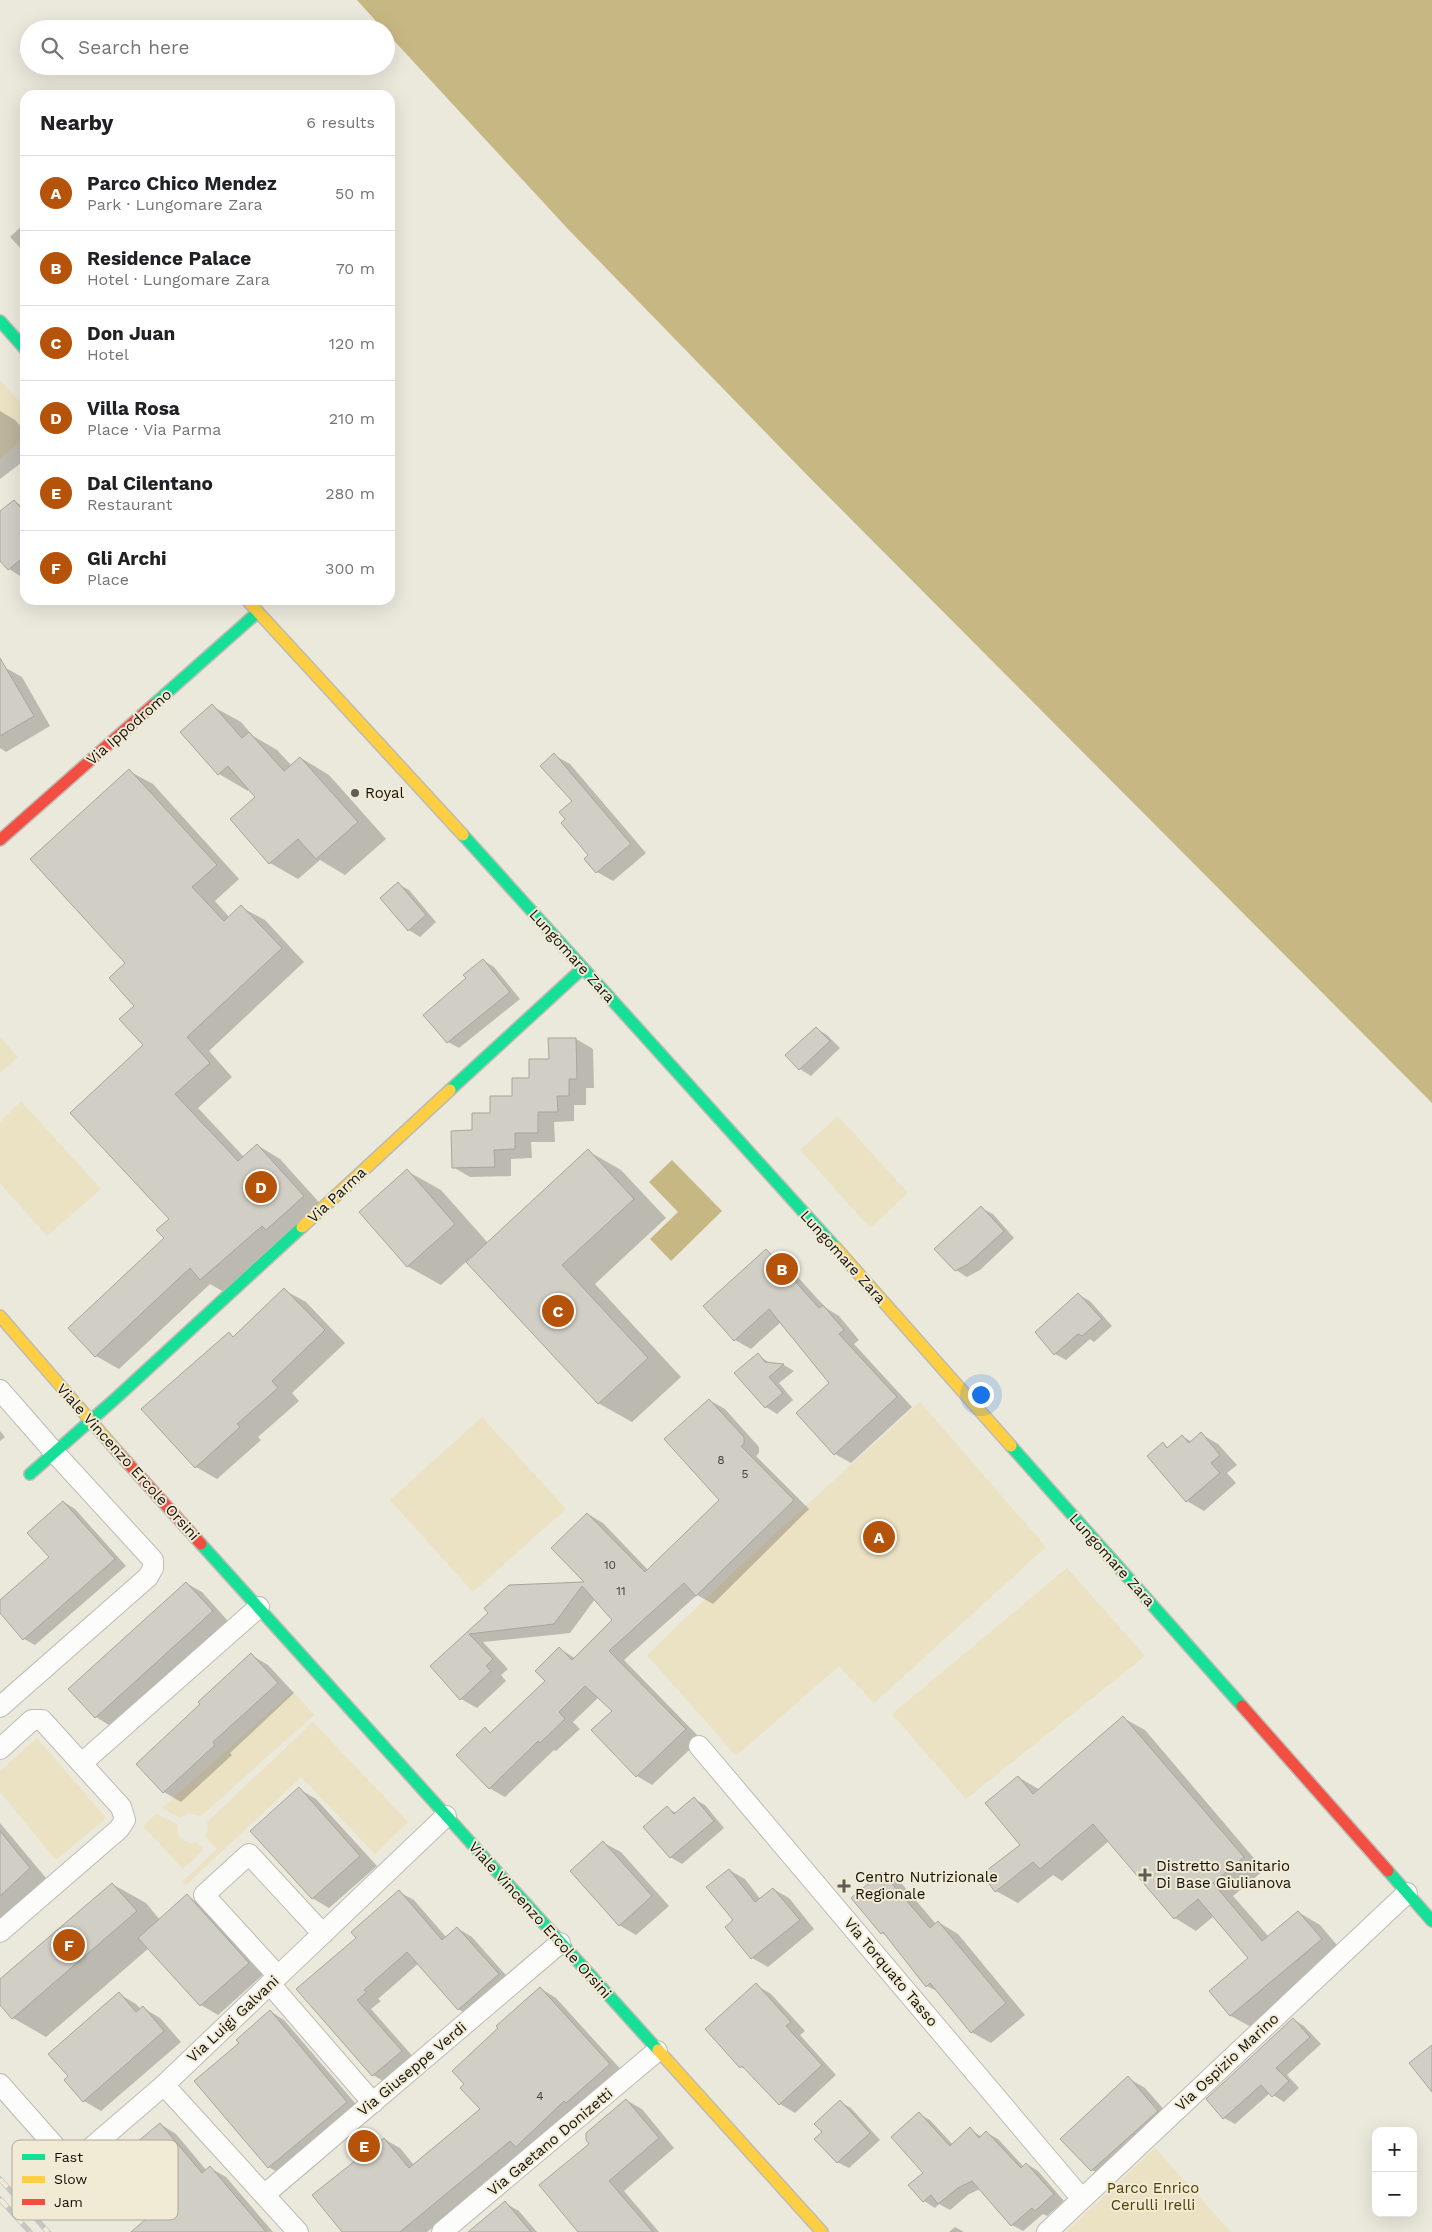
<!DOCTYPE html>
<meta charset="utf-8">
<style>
body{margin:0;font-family:"Work Sans",sans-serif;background:#f2f2f2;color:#202124}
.controls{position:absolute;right:15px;bottom:15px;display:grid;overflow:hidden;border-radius:10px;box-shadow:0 5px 20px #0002}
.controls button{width:45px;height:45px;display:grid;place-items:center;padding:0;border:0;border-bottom:1px solid #e0e0e0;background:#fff;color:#202124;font:25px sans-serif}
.you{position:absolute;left:980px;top:1394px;width:18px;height:18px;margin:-12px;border:4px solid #fff;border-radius:50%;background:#1a73e8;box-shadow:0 0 0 8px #1a73e833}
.badge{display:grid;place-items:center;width:32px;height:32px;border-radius:50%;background:#b45309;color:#fff;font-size:16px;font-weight:700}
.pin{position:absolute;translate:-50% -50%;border:2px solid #fff;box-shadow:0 1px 5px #0006}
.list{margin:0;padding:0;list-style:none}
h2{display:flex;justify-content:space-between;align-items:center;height:65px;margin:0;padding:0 20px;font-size:21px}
h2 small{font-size:16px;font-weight:400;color:#757577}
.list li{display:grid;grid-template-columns:32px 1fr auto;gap:15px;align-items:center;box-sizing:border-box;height:75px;padding:0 20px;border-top:1px solid #e0e0e0}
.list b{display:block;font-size:19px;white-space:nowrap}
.list p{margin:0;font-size:16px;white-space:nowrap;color:#757577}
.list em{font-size:16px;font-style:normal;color:#757577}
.icon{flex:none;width:28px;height:28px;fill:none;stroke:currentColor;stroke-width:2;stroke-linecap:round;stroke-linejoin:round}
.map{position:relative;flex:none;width:1432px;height:2232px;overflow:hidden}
.search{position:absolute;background:#fff;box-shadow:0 5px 20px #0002;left:20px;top:20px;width:375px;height:55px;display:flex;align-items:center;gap:12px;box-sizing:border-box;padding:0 18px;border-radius:28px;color:#757577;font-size:19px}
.panel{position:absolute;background:#fff;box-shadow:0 5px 20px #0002;left:20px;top:90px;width:375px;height:515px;border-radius:15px}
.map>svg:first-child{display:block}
.green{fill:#ebe2c3}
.water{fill:#c7b883}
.shadow{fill:#0003}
.building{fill:#d1cfc5;stroke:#a7a59c}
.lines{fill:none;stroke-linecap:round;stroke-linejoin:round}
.street-casing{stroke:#bdbbb2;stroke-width:22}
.fast-casing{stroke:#bdbbb2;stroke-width:14}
.slow-casing{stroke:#bdbbb2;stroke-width:14}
.jam-casing{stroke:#bdbbb2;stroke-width:14}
.street{stroke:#fcfcfa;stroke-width:20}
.fast{stroke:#16e098;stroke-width:11}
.slow{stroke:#ffcf43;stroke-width:11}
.jam{stroke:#f24e42;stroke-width:11}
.rail-casing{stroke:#c6c5c2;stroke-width:5.5}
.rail{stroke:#f1ebd6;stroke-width:4;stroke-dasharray:11;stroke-linecap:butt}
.poi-dot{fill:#5e5c53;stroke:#f1ebd6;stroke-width:2}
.labels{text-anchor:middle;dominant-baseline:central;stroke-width:4;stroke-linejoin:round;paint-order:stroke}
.number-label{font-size:12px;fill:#424038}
.street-label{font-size:15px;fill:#121009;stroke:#f1ebd6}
.poi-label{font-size:15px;fill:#121009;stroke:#f1ebd6;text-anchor:start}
.park-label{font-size:15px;fill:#4e4005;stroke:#f1ebd6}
.key{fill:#f1ebd6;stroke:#aea998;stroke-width:1}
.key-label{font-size:14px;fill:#121009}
</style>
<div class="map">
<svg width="1432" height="2232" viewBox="0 0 1432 2232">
<rect width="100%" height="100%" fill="#ebe8dc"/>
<path class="green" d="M0 380 25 408V438L0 459Z
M0 1037 18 1057 0 1073Z
M21 1101 101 1189 47 1236 0 1183V1122Z
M838 1116 908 1193 870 1228 800 1150Z
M920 1402 1046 1547 874 1703 839 1666 736 1756 647 1655 744 1562Z
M482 1417 566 1509 473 1592 390 1500Z
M1067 1568 1145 1656 966 1799 892 1714Z
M293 1691 314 1715 201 1816 189 1813 180 1818 162 1808Z
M313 1722 408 1822 375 1854 301 1777 186 1885 182 1882 217 1849 205 1836 208 1830 207 1822Z
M37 1738 106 1818 56 1860 0 1792V1771Z
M156 1814 177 1824 178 1835C184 1841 189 1845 197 1842L204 1850 183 1869 143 1826Z
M1155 2148 1231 2232H1066Z"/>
<path class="water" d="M357 0H1432V1103L809 477 567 228 386 32V29H383Z
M672 1160 722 1211 671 1261 650 1239 678 1212 649 1182Z"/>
<path class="shadow" d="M25 223V253L10 237Z
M0 411 15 420 25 431V460L0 479Z
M14 501 25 508V579L9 569 0 559V513Z
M4 667 22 677 50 726 6 752 0 748V670Z
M212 706 241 722 253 736 277 750 292 766 301 758 329 775 386 839 345 875 320 860 298 879 270 863 256 797 249 789 248 791 219 774 182 732Z
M554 755 570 764 646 853 613 881 597 872 586 859 590 856 574 801Z
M129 771 153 784 239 879 215 901 230 918 241 907 265 920 304 962 209 1051 232 1077 198 1108 244 1157 257 1145 280 1159 326 1210 224 1292 210 1284 119 1369 96 1356 70 1328 165 1238 171 1219 145 1045 127 963Z
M398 884 409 890 436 922 420 937 409 930Z
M483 960 494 967 520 999 459 1048 448 1042 468 978Z
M816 1028 827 1035 840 1048 811 1076 800 1069Z
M576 1039 593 1049 594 1088H586V1105H574V1121L554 1122 555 1142H531L532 1158 511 1159V1176L470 1177 453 1167 473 1131 513 1097 550 1060V1040Z
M588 1151 621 1170 666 1218 595 1284 681 1377 632 1422 598 1403 467 1261 441 1285 407 1266V1171L441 1190 488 1243Z
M981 1208 993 1214 1014 1238 980 1270 967 1277 956 1270Z
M766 1251 782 1260 826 1308 839 1316 859 1340 854 1344 912 1407 851 1463 835 1454 831 1383 781 1322 751 1349 735 1340Z
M284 1290 306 1302 345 1343 292 1393 299 1401 258 1437 261 1440 217 1479 196 1467 229 1334 234 1337Z
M1079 1295 1090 1301 1112 1326 1094 1342 1090 1339 1066 1360 1055 1354Z
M758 1355 771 1364 784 1365 794 1371 779 1383 793 1400 777 1414 766 1407Z
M709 1400 725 1409 759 1447V1453L756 1456 809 1509 713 1604 697 1595 624 1660 701 1739 652 1785 637 1776 613 1711 599 1697 573 1722 580 1729 556 1751 554 1750 505 1797 489 1788 485 1729 492 1733 546 1681 559 1648 576 1659 614 1620 595 1599 570 1633 483 1642 508 1669 501 1675 506 1681 477 1708 461 1699 431 1667 490 1613 587 1583 588 1514 603 1523 648 1570 721 1500Z
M0 1431 5 1437 0 1441Z
M1201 1434 1218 1444 1237 1465 1227 1473 1236 1483 1204 1511 1187 1501 1163 1444 1169 1448 1182 1436 1192 1442Z
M64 1502 75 1509 126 1566 35 1645 24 1639 0 1611V1602L51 1558Z
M186 1583 202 1592 228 1621 112 1727 96 1717 70 1689Z
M251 1655 268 1665 294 1693 230 1753 232 1755 181 1802 164 1792 202 1704Z
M1123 1718 1145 1730 1264 1870 1233 1896 1269 1937 1298 1912 1320 1925 1342 1951 1253 2028 1231 2016 1210 1991 1250 1958 1214 1916 1196 1931 1175 1918 1109 1841 1062 1881 1053 1875 1018 1903 996 1891 1022 1846 1018 1777 1040 1790Z
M299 1789 316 1799 377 1866 329 1908 312 1898Z
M694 1799 705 1805 724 1828 682 1864 670 1857 667 1808 676 1813Z
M0 1823 46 1878 0 1921Z
M604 1843 621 1852 669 1906 636 1935 619 1925Z
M729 1870 745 1879 761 1900 773 1889 789 1898 814 1929 768 1967 752 1958Z
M883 1873 902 1884 936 1924 938 1922 958 1934 1025 2015 991 2043 971 2032 939 1992 927 1986 888 1937 882 1933Z
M112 1884 146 1903 160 1920 187 1896 204 1906 265 1973 218 2015 201 2005 149 1948 46 2037 13 2018 0 2003V1980Z
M399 1892 414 1900 446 1937 457 1928 472 1937 513 1983 473 2018 458 2009 419 1963 378 1999 381 2001 371 2009 416 2060 388 2084 373 2075 298 1989 358 1938Z
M756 1985 771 1994 805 2031 800 2035 836 2075 795 2113 780 2104 749 2071 741 2067Z
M540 1988 556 1998 625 2074 525 2151 427 2232H344L384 2139 400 2148 414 2165 482 2109Z
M119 1994 136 2004 141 2009 143 2008 160 2018 181 2042 101 2111 84 2101Z
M270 2011 284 2020 361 2110 283 2176 269 2167 195 2081 241 2043Z
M1293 2019 1304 2026 1321 2044 1287 2075 1299 2088 1284 2102 1270 2093 1235 2124 1224 2118Z
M1128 2078 1145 2088 1174 2121 1109 2180 1092 2170Z
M626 2100 642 2109 674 2148 624 2191 659 2232H581Z
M840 2102 851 2108 880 2140 849 2168 837 2162 823 2132Z
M919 2114 930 2120 953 2145 970 2129 982 2137 987 2133 998 2139 1024 2167 1027 2164 1038 2171 1064 2201 1047 2216 1043 2214 1023 2231 1012 2225 980 2189 969 2194 950 2210 939 2204 935 2208 924 2201 925 2173Z
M160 2124 176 2134 207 2171 210 2168 226 2177 273 2232H132L162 2207Z
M505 2203 519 2211 537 2232H470Z
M955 2227 964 2232H949Z"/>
<path class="building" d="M14 500 25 513V556L8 570 0 561V511Z
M0 658 34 716 0 736Z
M212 704 242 738 249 732 284 771 300 757 358 822 316 859 298 839 269 864 230 819 255 797 228 766 218 775 180 732Z
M554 753 631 844 596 873 584 859 588 855 561 823 565 819 559 812 572 801 540 766Z
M129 769 217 865 192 887 224 921 241 905 282 948 187 1037 210 1063 175 1094 238 1161 257 1144 304 1196 266 1230 262 1226 200 1280 190 1268 95 1357 68 1328 164 1238 156 1230 169 1219 70 1113 143 1045 119 1019 134 1006 109 978 125 963 30 859Z
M398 882 426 915 408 931 380 898Z
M483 959 510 992 447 1043 423 1015 466 978 463 975Z
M816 1027 830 1041 799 1070 785 1055Z
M548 1038H576L577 1079H569V1096H557L558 1112H538V1133H515V1149L494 1150 495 1167 452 1168 451 1131 472 1130V1113H490V1096H512V1078H529V1059H549Z
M588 1149 634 1199 562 1265 648 1358 598 1404 466 1262Z
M407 1169 455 1224 407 1267 359 1212Z
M981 1206 1004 1231 968 1264 955 1271 934 1249Z
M766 1249 819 1308 823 1305 844 1330 839 1334 897 1397 834 1455 796 1413 829 1383 769 1309 734 1341 703 1306Z
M284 1288 325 1330 272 1381 278 1388 237 1424 240 1427 195 1468 141 1409 229 1332 233 1337Z
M1078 1293 1102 1319 1082 1336 1078 1334 1054 1355 1035 1332Z
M758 1353 765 1362 784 1364 769 1377 783 1393 765 1408 734 1373Z
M709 1399 744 1437V1444L741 1446 794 1500 696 1596 684 1583 609 1651 686 1729 636 1777 591 1730 612 1711 585 1686 559 1712 565 1719 540 1743 538 1741 489 1789 456 1755 485 1727 490 1733 545 1681 535 1671 559 1647 572 1660 612 1620 582 1586 554 1624 469 1634 493 1659 486 1666 491 1671 460 1700 430 1666 488 1613 484 1608 509 1585 584 1582 551 1548 587 1513 645 1572 719 1500 664 1439Z
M1201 1432 1220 1455 1211 1463 1220 1473 1186 1502 1147 1456 1163 1442 1167 1448 1182 1435 1189 1443Z
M63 1501 115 1559 23 1640 0 1613V1600L49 1557 27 1533Z
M186 1582 213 1611 95 1718 68 1689Z
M251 1653 278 1683 213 1742 215 1745 163 1793 136 1764 200 1704 198 1702Z
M1123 1716 1244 1857 1213 1883 1262 1941 1298 1911 1322 1939 1230 2016 1209 1991 1248 1958 1198 1899 1174 1919 1093 1824 1040 1869 1033 1862 995 1892 982 1874 1020 1845 985 1803 1018 1776 1033 1794Z
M299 1787 360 1856 312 1899 250 1831Z
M694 1797 714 1821 670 1858 643 1827 667 1806 674 1814Z
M0 1831 30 1868 0 1896Z
M603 1841 652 1896 619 1926 570 1871Z
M729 1869 755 1902 773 1888 800 1920 751 1959 725 1927 733 1920 706 1887Z
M882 1872 930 1928 938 1921 1006 2003 971 2033 930 1983 926 1987 883 1932 881 1934 851 1898Z
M112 1883 137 1911 12 2019 0 2005V1979Z
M399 1890 442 1940 457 1927 499 1974 458 2010 407 1952 364 1990 367 1992 357 2000 402 2051 372 2076 296 1989 356 1938 351 1932Z
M187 1894 249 1963 200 2006 138 1938Z
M756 1983 791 2022 786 2026 822 2065 779 2105 742 2066 740 2068 705 2029Z
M540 1987 610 2064 566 2103 564 2101 516 2147 510 2141 400 2232H342L312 2195 384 2138 409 2168 480 2109 460 2088 464 2084 452 2071 498 2028 496 2026Z
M119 1992 136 2012 143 2006 164 2031 83 2102 64 2080 68 2076 48 2054Z
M270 2010 347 2102 268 2168 194 2081 239 2043 236 2040Z
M1293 2018 1310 2037 1276 2068 1289 2081 1272 2097 1261 2085 1223 2119 1206 2099Z
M1432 2045V2092L1409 2063Z
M1128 2076 1158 2111 1091 2171 1060 2139Z
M626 2099 659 2138 609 2181 653 2232H578L539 2185 589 2144 586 2140V2133Z
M840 2100 870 2133 837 2163 814 2139 822 2132 814 2124Z
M919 2112 950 2146 970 2127 979 2138 986 2131 1021 2168 1026 2163 1054 2194 1035 2211 1032 2208 1011 2226 972 2181 958 2188 938 2204 931 2195 923 2202 908 2185 923 2173 891 2137Z
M160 2123 202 2173 210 2166 266 2232H131L160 2207 119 2157Z
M505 2201 531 2232H468L498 2207Z"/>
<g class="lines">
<defs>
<path id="street" d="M0 1390 55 1453 153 1560V1568L148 1577 0 1707
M699 1746 1082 2199
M0 1749 32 1720H42L121 1807 125 1820 119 1829 0 1932
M82 1763 259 1607
M278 1976 204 1895 249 1854 323 1934
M270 1984 373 2103
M0 2084 60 2152 71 2159H78L164 2085 446 1816
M164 2085 298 2232
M264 2195 560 1943
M442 2232 657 2051
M1047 2232 1407 1893"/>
<path id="fast" d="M0 321 25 349
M153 705 258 612
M463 835 835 1247
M450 1090 583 968
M1011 1446 1242 1706
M30 1474 115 1399 302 1227
M201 1544 658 2050
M1388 1871 1432 1921"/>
<path id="slow" d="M247 600 463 835
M302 1227 450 1090
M835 1247 1011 1446
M0 1316 116 1450
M658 2050 822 2232"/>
<path id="jam" d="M0 840 153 705
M116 1450 201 1544
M1242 1706 1388 1871"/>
</defs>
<use href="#street" class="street-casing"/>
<use href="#fast" class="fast-casing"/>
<use href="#slow" class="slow-casing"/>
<use href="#jam" class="jam-casing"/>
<use href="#street" class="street"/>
<use href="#fast" class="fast"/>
<use href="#slow" class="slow"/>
<use href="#jam" class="jam"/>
<defs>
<path id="rail" d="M0 2179 48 2232
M0 2199 30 2232"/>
</defs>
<use href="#rail" class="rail-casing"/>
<use href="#rail" class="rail"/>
</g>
<g class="poi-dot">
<circle cx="355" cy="793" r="5"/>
<path d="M1142.5 1867.5h5v5h5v5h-5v5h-5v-5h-5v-5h5z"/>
<path d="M841.5 1878.5h5v5h5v5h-5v5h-5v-5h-5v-5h5z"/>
</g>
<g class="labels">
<g class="number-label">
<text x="721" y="1460">8</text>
<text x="745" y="1474">5</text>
<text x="610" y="1565">10</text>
<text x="621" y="1591">11</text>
<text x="540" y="2096">4</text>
</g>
<g class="street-label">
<text transform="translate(129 727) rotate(-41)">Via Ippodromo</text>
<text transform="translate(572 956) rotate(48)">Lungomare Zara</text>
<text transform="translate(337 1195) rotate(-43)">Via Parma</text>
<text transform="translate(843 1257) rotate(48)">Lungomare Zara</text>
<text transform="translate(128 1462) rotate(48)">Viale Vincenzo Ercole Orsini</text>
<text transform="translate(1112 1560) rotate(48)">Lungomare Zara</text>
<text transform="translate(540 1920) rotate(48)">Viale Vincenzo Ercole Orsini</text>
<text transform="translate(891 1972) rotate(50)">Via Torquato Tasso</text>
<text transform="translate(233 2019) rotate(-43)">Via Luigi Galvani</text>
<text transform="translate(1227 2062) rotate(-43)">Via Ospizio Marino</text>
<text transform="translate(412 2069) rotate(-40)">Via Giuseppe Verdi</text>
<text transform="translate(550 2142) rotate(-40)">Via Gaetano Donizetti</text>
</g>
<g class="poi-label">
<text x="365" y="793">Royal</text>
<text x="1156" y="1866">Distretto Sanitario<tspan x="1156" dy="17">Di Base Giulianova</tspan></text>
<text x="855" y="1877">Centro Nutrizionale<tspan x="855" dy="17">Regionale</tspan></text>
</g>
<g class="park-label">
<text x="1153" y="2188">Parco Enrico<tspan x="1153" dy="17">Cerulli Irelli</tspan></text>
</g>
</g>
<rect x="12" y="2140" width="166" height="80" rx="8" class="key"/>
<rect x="22" y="2154" width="23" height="6" fill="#16e098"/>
<rect x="22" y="2176" width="23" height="7" fill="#ffcf43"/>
<rect x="22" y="2199" width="23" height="6" fill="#f24e42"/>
<g class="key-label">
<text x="54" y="2162">Fast</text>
<text x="54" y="2184">Slow</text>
<text x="54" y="2207">Jam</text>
</g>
</svg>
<div class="controls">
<button>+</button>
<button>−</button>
</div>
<div class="you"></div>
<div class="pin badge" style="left:879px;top:1537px">A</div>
<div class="pin badge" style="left:782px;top:1269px">B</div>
<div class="pin badge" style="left:558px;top:1311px">C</div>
<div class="pin badge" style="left:261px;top:1187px">D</div>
<div class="pin badge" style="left:364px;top:2146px">E</div>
<div class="pin badge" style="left:69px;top:1945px">F</div>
<div class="search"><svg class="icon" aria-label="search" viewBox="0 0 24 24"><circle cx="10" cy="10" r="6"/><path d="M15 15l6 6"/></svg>Search here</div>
<section class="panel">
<h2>Nearby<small>6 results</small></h2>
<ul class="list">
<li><span class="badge">A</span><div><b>Parco Chico Mendez</b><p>Park · Lungomare Zara</p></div><em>50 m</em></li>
<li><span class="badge">B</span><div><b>Residence Palace</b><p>Hotel · Lungomare Zara</p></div><em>70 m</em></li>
<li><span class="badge">C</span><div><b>Don Juan</b><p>Hotel</p></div><em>120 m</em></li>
<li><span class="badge">D</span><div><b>Villa Rosa</b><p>Place · Via Parma</p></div><em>210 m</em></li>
<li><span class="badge">E</span><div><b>Dal Cilentano</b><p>Restaurant</p></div><em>280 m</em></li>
<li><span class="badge">F</span><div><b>Gli Archi</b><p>Place</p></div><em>300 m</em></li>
</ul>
</section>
</div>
